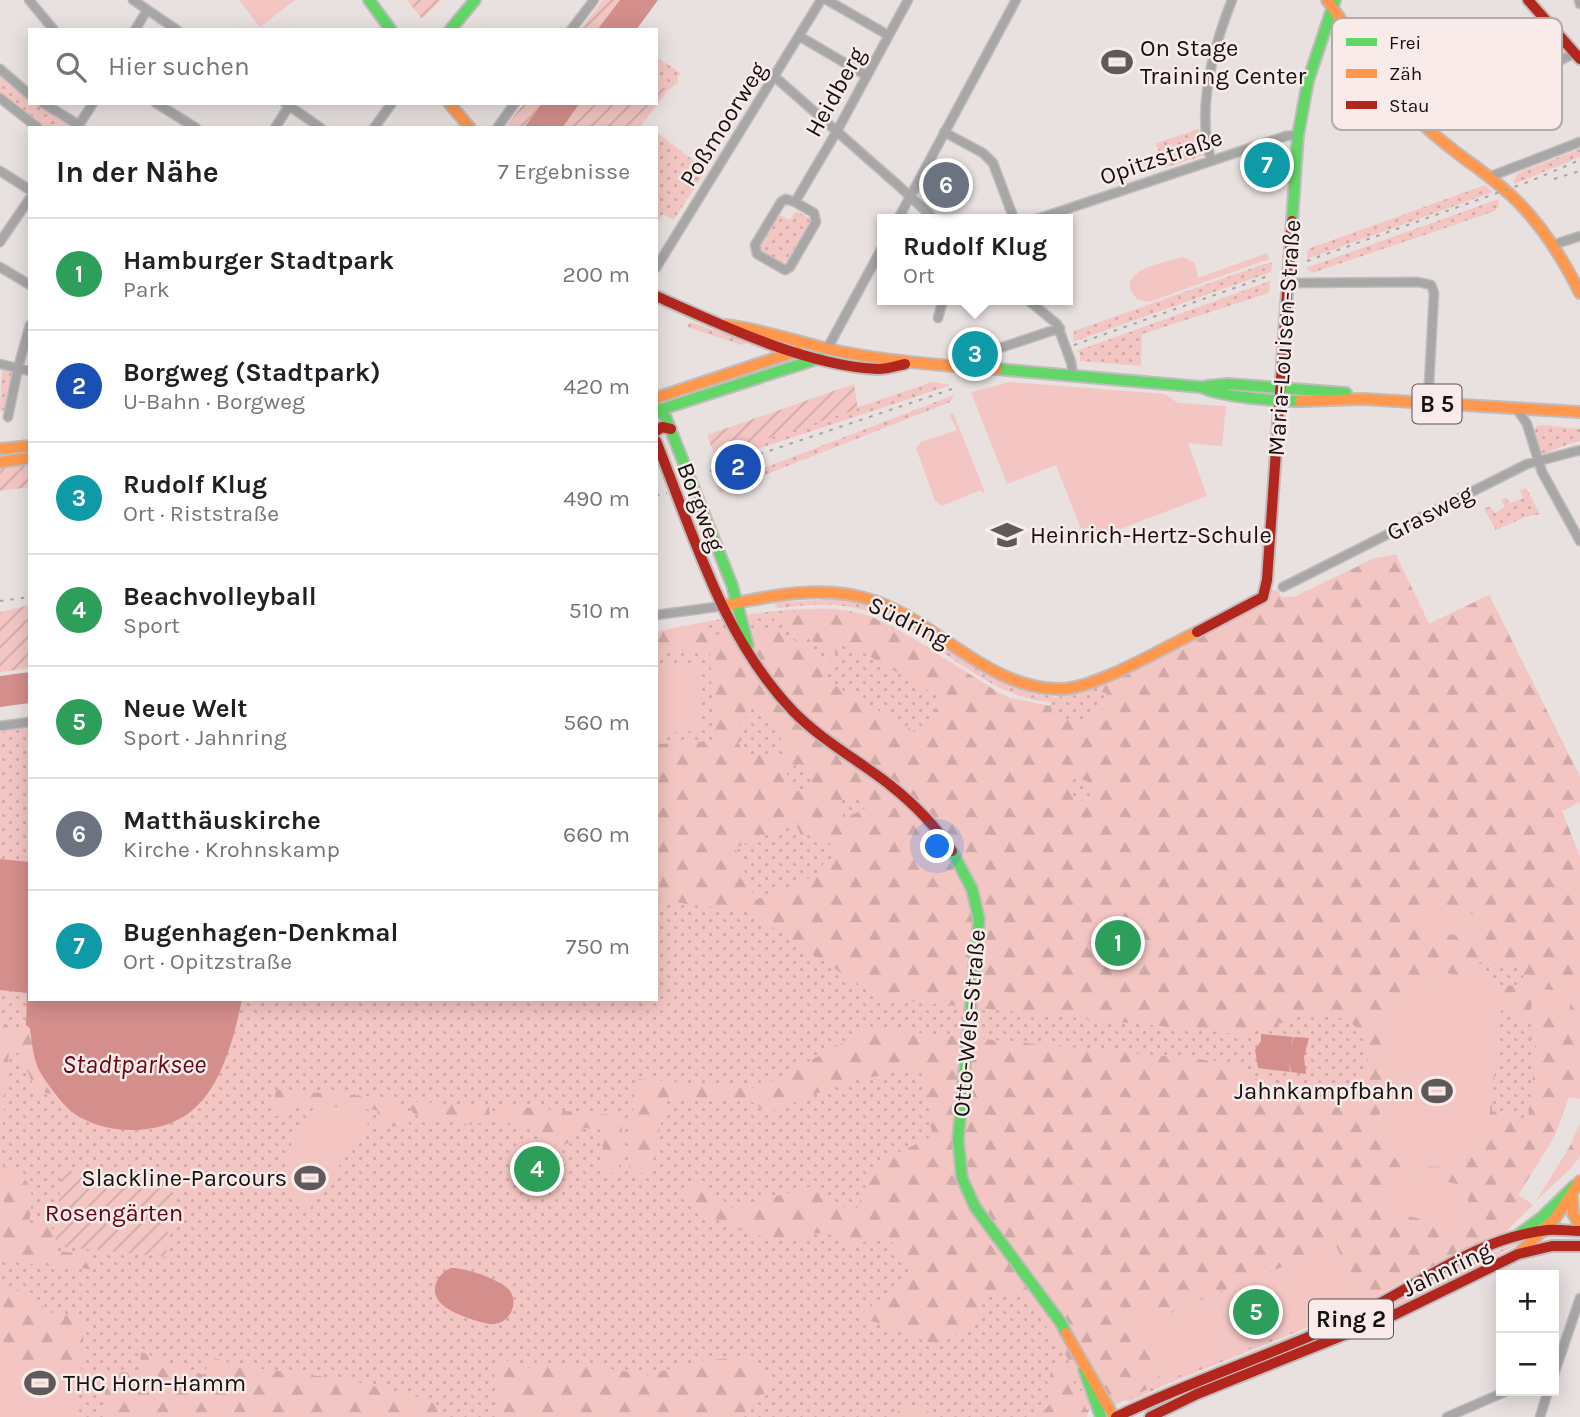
<!DOCTYPE html>
<html lang="de">
<meta charset="utf-8">
<style>
body{margin:0;font-family:Karla,sans-serif;background:#f2f2f2;color:#202124}
.controls{position:absolute;right:21px;bottom:21px;display:grid;overflow:hidden;border-radius:0px;box-shadow:0 4px 18px #0003}
.controls button{width:63px;height:63px;display:grid;place-items:center;padding:0;border:0;border-bottom:2px solid #e0e0e0;background:#fff;color:#202124;font:35px sans-serif}
.you{position:absolute;left:938px;top:847px;width:24px;height:24px;margin:-18px;border:5px solid #fff;border-radius:50%;background:#1a73e8;box-shadow:0 0 0 10px #1a73e833}
.badge{display:grid;place-items:center;width:46px;height:46px;border-radius:50%;background:#1a73e8;color:#fff;font-size:23px;font-weight:700}
.pin{position:absolute;translate:-50% -50%;border:4px solid #fff;box-shadow:0 2px 7px #0006}
.popup{position:absolute;left:877px;top:214px;width:196px;height:91px;box-sizing:border-box;display:grid;place-content:center;border-radius:0px;background:#fff;filter:drop-shadow(0 2px 5px #0005);font-size:23px;white-space:nowrap;color:#757577}
.popup b{font-size:26px;color:#202124}
.popup::after{content:'';position:absolute;left:50%;top:100%;margin-left:-14px;border:14px solid transparent;border-top-color:#fff}
.list{margin:0;padding:0;list-style:none}
h2{display:flex;justify-content:space-between;align-items:center;height:91px;margin:0;padding:0 28px;font-size:30px}
h2 small{font-size:23px;font-weight:400;color:#757577}
.list li{display:grid;grid-template-columns:46px 1fr auto;gap:21px;align-items:center;box-sizing:border-box;height:112px;padding:0 28px;border-top:2px solid #e0e0e0}
.list b{display:block;font-size:26px;white-space:nowrap}
.list p{margin:0;font-size:23px;white-space:nowrap;color:#757577}
.list em{font-size:23px;font-style:normal;color:#757577}
.icon{flex:none;width:38px;height:38px;fill:none;stroke:currentColor;stroke-width:2;stroke-linecap:round;stroke-linejoin:round}
.map{position:relative;flex:none;width:1580px;height:1417px;overflow:hidden}
.search{position:absolute;background:#fff;box-shadow:0 4px 18px #0003;left:28px;top:28px;width:630px;height:77px;display:flex;align-items:center;gap:18px;box-sizing:border-box;padding:0 24px;border-radius:0px;color:#757577;font-size:26px}
.panel{position:absolute;background:#fff;box-shadow:0 4px 18px #0003;left:28px;top:126px;width:630px;height:875px;border-radius:0px}
.map>svg:first-child{display:block}
.grass{fill:url(#grass-dots)}
.forest{fill:url(#forest-firs);fill-rule:evenodd}
.garden{fill:url(#garden-furrows)}
.pitch{fill:#f3c6c3}
.water{fill:#d48e8c}
.lines{fill:none;stroke-linecap:round;stroke-linejoin:round}
.street-casing{stroke:#c1bcbc;stroke-width:11}
.fast-casing{stroke:#c1bcbc;stroke-width:14}
.slow-casing{stroke:#c1bcbc;stroke-width:14}
.jam-casing{stroke:#c1bcbc;stroke-width:14}
.street{stroke:#a8a6a6;stroke-width:8}
.fast{stroke:#63d668;stroke-width:10}
.slow{stroke:#ff974d;stroke-width:10}
.jam{stroke:#b3261e;stroke-width:10}
.rail{stroke:#a7a3a3;stroke-width:2;stroke-dasharray:3.5 7;stroke-linecap:butt}
.labels{text-anchor:middle;dominant-baseline:central;stroke-width:5;stroke-linejoin:round;paint-order:stroke}
.shield{fill:#f8ebea;stroke:#595252;stroke-width:2}
.shield-label{font-size:23px;font-weight:bold;fill:#151111}
.poi-label{font-size:24px;fill:#151111;stroke:#f8ebea;text-anchor:start}
.street-label{font-size:24px;fill:#151111;stroke:#f8ebea}
.park-label{font-size:24px;fill:#630612;stroke:#f8ebea}
.water-label{font-size:26px;font-style:italic;fill:#640713;stroke:#f8ebea}
.key{fill:#f8ebea;stroke:#b4aaa9;stroke-width:2}
.key-label{font-size:19px;fill:#151111}
</style>
<div class="map">
<svg width="1580" height="1417" viewBox="0 0 1580 1417">
<defs>
<pattern id="grass-dots" width="8" height="8" patternUnits="userSpaceOnUse" patternTransform="scale(1.75)"><rect width="8" height="8" fill="#f3c6c3"/><path d="M2 2h.1M6 6h.1" fill="none" stroke="#cfa9a6" stroke-width="1.8" stroke-linecap="round"/></pattern>
<pattern id="forest-firs" width="22" height="20" patternUnits="userSpaceOnUse" patternTransform="scale(1.75)"><rect width="22" height="20" fill="#f3c6c3"/><path d="M5 1l3.5 6h-7zM16 11l3.5 6h-7z" fill="#cfa9a6"/></pattern>
<pattern id="garden-furrows" width="10" height="10" patternUnits="userSpaceOnUse" patternTransform="scale(1.75)"><rect width="10" height="10" fill="#f3c6c3"/><path d="M-1 1l2-2M0 10L10 0M9 11l2-2" fill="none" stroke="#cfa9a6"/></pattern>
</defs>
<rect width="100%" height="100%" fill="#e8e1e0"/>
<path class="grass" d="M656 57 681 73 677 78 679 82 668 90 656 82Z
M0 73 30 99V103H36L74 128H44L12 107 0 94Z
M1199 129 1205 155 1164 168 1156 143Z
M656 132 706 170 674 220 663 214 659 220 656 218Z
M1580 149V157L1514 184V180L1518 173Z
M1485 185 1493 192 1307 259 1308 249Z
M1499 199 1498 207 1495 211 1312 273 1306 268Z
M796 211 809 218 810 222 787 261 782 262 761 251 760 247 779 215 790 220Z
M1272 263 1271 272 1073 342 1074 331 1264 264Z
M1270 281 1269 293 1142 334 1141 366 1080 361V354L1077 351Z
M690 322 748 342 742 345 687 327Z
M2 371 12 372 13 375 10 397 5 410 0 411Z
M932 382 951 385 709 465 715 456Z
M954 395 950 402 719 493 717 486Z
M1543 425 1580 429V441C1565 444 1556 450 1542 454L1535 432 1536 426Z
M1526 488 1540 514 1525 517 1496 530 1484 509 1490 506 1495 513 1505 507 1501 500 1506 498 1510 503 1523 498 1520 490Z
M1396 555 1429 624 1489 595 1580 777V802L1562 811 1580 857V1099L1569 1097 1554 1137 1518 1195 1533 1205 1505 1232 1404 1280 1363 1305 1167 1384 1130 1402 1106 1393 1091 1403 1087 1417H0V732L30 727V999H656V632C711 621 823 595 874 618 908 633 940 656 971 675 983 682 995 692 1008 697 1022 703 1036 704 1050 706L1051 702C982 698 929 628 864 610 836 602 806 605 778 608L774 603 757 606 756 604 831 599 855 601 882 608 1016 687 1054 697 1073 695 1097 686 1243 613 1268 597 1271 590 1279 592 1281 597H1294L1375 558Z
M1531 1238 1501 1253 1480 1268 1360 1324 1178 1397 1186 1390 1479 1258Z"/>
<path class="forest" d="M1396 555 1429 624 1489 595 1580 777V802L1562 811 1580 857V1099L1569 1097 1554 1137 1518 1195 1533 1205 1505 1232 1458 1253 1360 1304 1336 1245 1165 1314 1162 1307 1133 1315 1140 1335H1143L1162 1382 1094 1415 1062 1347 1022 1295 987 1293 972 1327 935 1344 859 1316 909 1276 906 1258 888 1238 851 1244 829 1234 812 1233 801 1240 752 1235 709 1216 678 1191 700 1182 733 1208 809 1187 855 1213 874 1165 932 1136 924 1067 846 1082 767 1113 747 1098 666 1099 650 1175 629 1171 635 1079 760 1088 870 1028 1247 1064 1246 1078 1272 1082 1273 1090C1280 1099 1291 1099 1302 1099 1314 1100 1328 1103 1339 1099 1372 1088 1380 1041 1349 1022 1334 1013 1314 1014 1297 1012L1296 1024 1279 1023 1278 1029 1250 1027 1249 1035 879 998 749 912 658 900 660 864 656 863V744L714 741 710 650 656 652V632L700 623 711 629 715 635 724 634 729 637 758 633 771 627 831 661 822 678 917 733 922 726 930 721 936 723 939 718 934 711 941 698 845 642 836 654 774 620 776 613 839 610 872 617 916 641 1006 697 1051 706 1052 712C1071 725 1090 722 1106 706V693L1097 691V686L1243 613 1268 598 1271 590 1279 592 1281 597H1294L1375 558ZM749 704 752 708 757 705 790 752 778 761 774 757 766 763 758 752 749 758 738 743 747 736 739 725 747 718 744 714 748 710 746 706ZM800 764 808 768 812 778 809 787 798 791 788 786 785 777 791 767ZM1078 774 1079 779 1087 781 1092 788 1091 796 1083 801 1074 798 1071 787 1066 785ZM857 794 865 809 844 818 837 803ZM795 823 802 837 816 831 819 832 824 844 830 843 836 859 816 867 819 874 756 900 735 848ZM1422 908 1482 915 1479 937 1419 930ZM1476 962 1524 966 1523 986 1498 985 1476 971ZM1444 973 1499 1002 1501 1008 1514 1010 1513 1020 1531 1022 1530 1039 1537 1040 1528 1119C1515 1118 1505 1113 1492 1111L1498 1036 1485 1148 1469 1159 1446 1166H1422L1395 1154 1379 1119 1391 1007C1401 983 1420 975 1444 973Z
M0 1018 11 1029 26 1030V1025L30 1028 39 1071 58 1096 36 1090 19 1053 9 1051 0 1156Z
M276 1090 398 1098 410 1127 381 1126 377 1110 289 1104 282 1116H273Z
M408 1101 489 1107 490 1118 475 1125 442 1121 413 1113Z
M498 1105 623 1116 619 1173 600 1174 604 1130 584 1128 572 1141 560 1147 545 1140 539 1129 498 1123Z
M1580 1122V1157L1568 1171 1536 1201 1570 1146Z
M0 1164C34 1179 34 1187 29 1222L57 1230 55 1251 92 1254 90 1269 0 1261V1205L4 1202 0 1198Z
M0 1290C22 1290 35 1292 47 1312L85 1316 81 1368 0 1359Z
M141 1352 204 1375 211 1357 239 1366 350 1380 429 1400 449 1417H103L107 1370 139 1374Z
M749 1356 771 1387 740 1417H497L494 1363 514 1360 516 1367 522 1368 586 1365 647 1375 700 1361Z
M1057 1363 1066 1366 1088 1413 1086 1417H1038L1052 1402 1046 1388 1053 1366Z
M924 1402 931 1417H896L898 1411Z"/>
<path class="garden" d="M407 0H441L422 19Z
M603 0H620L597 30H580Z
M656 82 668 90 639 128H562L580 103H656Z
M524 103H542L524 128H505Z
M854 384 858 409 715 456 707 435Z
M30 465V487L0 491V468Z
M30 605V668L0 672V612Z
M62 1170 173 1180 166 1257 55 1246Z"/>
<path class="pitch" d="M239 0H295L260 27Z
M1267 253 1269 259 1149 302 1137 299C1110 271 1166 262 1183 257L1195 263 1198 278Z
M1010 382 1165 394 1178 403 1226 406 1222 446 1188 443 1207 496 1086 542 1056 465 1007 484 971 392Z
M953 413 985 492 982 493 981 490 942 506 935 501 916 448 921 442 957 430 950 415Z
M698 662 701 731 656 733V665Z
M1422 908 1482 915 1479 938 1419 930Z
M1444 973C1468 976 1493 984 1501 1008L1486 1148C1470 1162 1446 1169 1425 1166 1410 1164 1391 1156 1384 1142 1373 1119 1388 1036 1391 1007 1401 983 1420 975 1444 973Z
M1533 988 1571 992 1569 1018 1531 1014Z
M315 1106 359 1109 368 1124 309 1210 291 1198 284 1157Z
M524 1149C530 1150 541 1148 547 1150 560 1156 559 1171 553 1183L531 1181 520 1177C515 1169 517 1155 524 1149Z
M1389 1170 1457 1184 1467 1194 1472 1221 1448 1225 1381 1210Z
M1336 1245 1360 1304 1162 1382 1143 1335 1140 1336 1133 1320 1132 1315 1153 1307 1154 1310 1162 1307 1166 1315Z
M0 1359 81 1368 75 1417H0Z"/>
<path class="water" d="M620 0H658L636 30H597Z
M542 103H580L562 128H524Z
M30 672V703L0 707V676Z
M0 859 30 862V999H242C235 1034 223 1081 197 1106 166 1137 106 1137 72 1112 63 1105 44 1080 39 1070 33 1058 32 1042 30 1028L26 1025 27 993 0 990Z
M1261 1034 1293 1037 1291 1047 1294 1037 1309 1038 1304 1057 1306 1074 1291 1072 1289 1061 1290 1072 1258 1068 1255 1050 1261 1041Z
M451 1268C463 1267 503 1280 510 1291 520 1306 507 1326 490 1324 477 1322 454 1314 444 1306 428 1294 435 1275 451 1268Z"/>
<g class="lines">
<defs>
<path id="street" d="M29 0 54 30
M133 0 177 30
M827 0 888 35
M1579 0 1580 4
M135 30 147 10
M571 30 594 0
M799 36 867 76
M0 69 30 95
M775 77 900 187 934 219
M0 98 38 128
M43 103 79 125
M156 103 196 128
M285 103 321 128
M1423 124 1494 93 1575 53
M77 128 93 103
M275 128 289 106
M374 128 392 103
M497 128 515 103
M944 132 983 153 993 163 1014 219
M1211 160C1196 109 1213 48 1232 0
M0 171 30 190
M1489 177 1580 142
M795 202 814 213 816 222 790 267 785 270 757 254 755 245 781 202 786 199 795 202 837 131 908 0
M898 219 1016 0
M1037 219 1286 136 1298 135
M0 242 30 198
M1553 245 1580 236
M0 267 30 285
M656 268 821 0
M1289 283 1418 282 1431 285 1434 293 1428 403
M1028 300 1057 324 1071 362 1073 375
M938 318 943 300
M827 349 882 248
M988 352 1060 328
M0 364 30 371
M1517 409 1527 424 1542 472 1580 541
M8 417 18 368 30 325
M1283 587 1527 464 1580 450
M656 615 723 606
M0 726 30 722
M1554 1374 1580 1298
M1447 1417 1507 1391
M1540 1417 1548 1391"/>
<path id="fast" d="M369 0 391 30
M450 30 475 0
M1292 221 1298 135 1308 81 1335 0
M997 369 1201 387C1221 397 1277 401 1300 401
M1207 386 1228 384 1346 393
M656 407 666 418 732 585 748 645
M656 411 820 358
M952 851 972 889 979 919 958 1140 962 1178 975 1207 1061 1323 1066 1333
M1518 1235 1541 1218 1574 1186
M1084 1370 1101 1417"/>
<path id="slow" d="M1327 0C1357 42 1386 85 1422 123 1447 149 1478 166 1505 190 1538 218 1561 255 1580 293
M449 103 470 128
M726 325C766 330 803 344 842 352 893 362 945 366 997 369
M656 398 797 351
M1300 401 1363 399 1580 412
M0 449 30 446
M0 462 30 458
M723 606C772 595 826 584 875 601 939 624 989 689 1060 689 1093 690 1165 647 1197 632
M1572 1196 1573 1214 1580 1225
M1520 1252 1554 1220 1580 1181
M1066 1333 1114 1417"/>
<path id="jam" d="M1528 0 1580 59
M656 296C721 325 807 366 878 369 887 369 896 366 905 364
M656 431 662 427 671 429
M656 441C693 533 722 637 793 711 821 740 858 760 890 785 914 804 935 825 952 851
M1197 632 1263 597 1267 580 1292 221
M1116 1417C1189 1382 1267 1356 1341 1323 1409 1293 1472 1238 1548 1230 1558 1229 1570 1231 1580 1231
M1150 1417 1197 1394 1396 1314 1518 1254 1552 1246H1580"/>
</defs>
<use href="#street" class="street-casing"/>
<use href="#fast" class="fast-casing"/>
<use href="#slow" class="slow-casing"/>
<use href="#jam" class="jam-casing"/>
<use href="#street" class="street"/>
<use href="#fast" class="fast"/>
<use href="#slow" class="slow"/>
<use href="#jam" class="jam"/>
<path class="rail" d="M1554 179 1580 171
M1307 261 1528 182 1580 160
M1074 345 1271 275
M710 471 952 389
M656 496 667 493
M0 601 30 597"/>
</g>
<defs>
<symbol id="stadium-bare" viewBox="-9 -9 18 18"><path d="M0-5a6.5 5 0 1 0 0 10a6.5 5 0 1 0 0-10ZM-3.5-1.8h7v3.6h-7Z" fill="#5f5a59" stroke="#f8ebea" stroke-width="2.5" paint-order="stroke"/></symbol>
<symbol id="school-bare" viewBox="-9 -9 18 18"><path d="M0-5L7-2L0 1L-7-2ZM-4 1L0 2.5L4 1V4Q0 6-4 4Z" fill="#5f5a59" stroke="#f8ebea" stroke-width="2.5" paint-order="stroke"/></symbol>
</defs>
<g fill-rule="evenodd">
<use href="#stadium-bare" x="1095" y="40" width="44" height="44"/>
<use href="#school-bare" x="985" y="513" width="44" height="44"/>
<use href="#stadium-bare" x="1415" y="1069" width="44" height="44"/>
<use href="#stadium-bare" x="288" y="1156" width="44" height="44"/>
<use href="#stadium-bare" x="18" y="1361" width="44" height="44"/>
</g>
<g class="labels">
<g class="shield">
<rect x="1412.5" y="384.5" width="49" height="39" rx="5"/>
<rect x="1309" y="1299.5" width="84" height="39" rx="5"/>
</g>
<g class="shield-label">
<text x="1437" y="404">B 5</text>
<text x="1351" y="1319">Ring 2</text>
</g>
<g class="poi-label">
<text x="1140" y="48">On Stage<tspan x="1140" dy="28">Training Center</tspan></text>
<text x="1030" y="535">Heinrich-Hertz-Schule</text>
<text x="1414" y="1091" text-anchor="end">Jahnkampfbahn</text>
<text x="287" y="1178" text-anchor="end">Slackline-Parcours</text>
<text x="63" y="1383">THC Horn-Hamm</text>
</g>
<g class="street-label">
<text transform="translate(835 92) rotate(-61)">Heidberg</text>
<text transform="translate(723 124) rotate(-58)">Poßmoorweg</text>
<text transform="translate(1161 157) rotate(-19)">Opitzstraße</text>
<text transform="translate(1284 338) rotate(-86)">Maria-Louisen-Straße</text>
<text transform="translate(701 507) rotate(69)">Borgweg</text>
<text transform="translate(1430 513) rotate(-27)">Grasweg</text>
<text transform="translate(909 622) rotate(26)">Südring</text>
<text transform="translate(969 1023) rotate(-85)">Otto-Wels-Straße</text>
<text transform="translate(1447 1269) rotate(-26)">Jahnring</text>
</g>
<g class="park-label">
<text x="114" y="1213">Rosengärten</text>
</g>
<g class="water-label">
<text x="134" y="1064">Stadtparksee</text>
</g>
</g>
<rect x="1332" y="18" width="230" height="112" rx="10" class="key"/>
<rect x="1346" y="38" width="31" height="8" fill="#63d668"/>
<rect x="1346" y="69" width="31" height="9" fill="#ff974d"/>
<rect x="1346" y="101" width="31" height="8" fill="#b3261e"/>
<g class="key-label">
<text x="1389" y="49">Frei</text>
<text x="1389" y="80">Zäh</text>
<text x="1389" y="112">Stau</text>
</g>
</svg>
<div class="controls">
<button>+</button>
<button>−</button>
</div>
<div class="you"></div>
<div class="pin badge" style="left:1118px;top:943px;background:#2e9e5b">1</div>
<div class="pin badge" style="left:738px;top:467px;background:#1a4fb4">2</div>
<div class="pin badge" style="left:975px;top:354px;background:#0f9aa8">3</div>
<div class="popup"><b>Rudolf Klug</b>Ort</div>
<div class="pin badge" style="left:537px;top:1169px;background:#2e9e5b">4</div>
<div class="pin badge" style="left:1256px;top:1312px;background:#2e9e5b">5</div>
<div class="pin badge" style="left:946px;top:185px;background:#6b7280">6</div>
<div class="pin badge" style="left:1267px;top:165px;background:#0f9aa8">7</div>
<div class="search"><svg class="icon" aria-label="search" viewBox="0 0 24 24"><circle cx="10" cy="10" r="6"/><path d="M15 15l6 6"/></svg>Hier suchen</div>
<section class="panel">
<h2>In der Nähe<small>7 Ergebnisse</small></h2>
<ul class="list">
<li><span class="badge" style="background:#2e9e5b">1</span><div><b>Hamburger Stadtpark</b><p>Park</p></div><em>200 m</em></li>
<li><span class="badge" style="background:#1a4fb4">2</span><div><b>Borgweg (Stadtpark)</b><p>U-Bahn · Borgweg</p></div><em>420 m</em></li>
<li><span class="badge" style="background:#0f9aa8">3</span><div><b>Rudolf Klug</b><p>Ort · Riststraße</p></div><em>490 m</em></li>
<li><span class="badge" style="background:#2e9e5b">4</span><div><b>Beachvolleyball</b><p>Sport</p></div><em>510 m</em></li>
<li><span class="badge" style="background:#2e9e5b">5</span><div><b>Neue Welt</b><p>Sport · Jahnring</p></div><em>560 m</em></li>
<li><span class="badge" style="background:#6b7280">6</span><div><b>Matthäuskirche</b><p>Kirche · Krohnskamp</p></div><em>660 m</em></li>
<li><span class="badge" style="background:#0f9aa8">7</span><div><b>Bugenhagen-Denkmal</b><p>Ort · Opitzstraße</p></div><em>750 m</em></li>
</ul>
</section>
</div>
